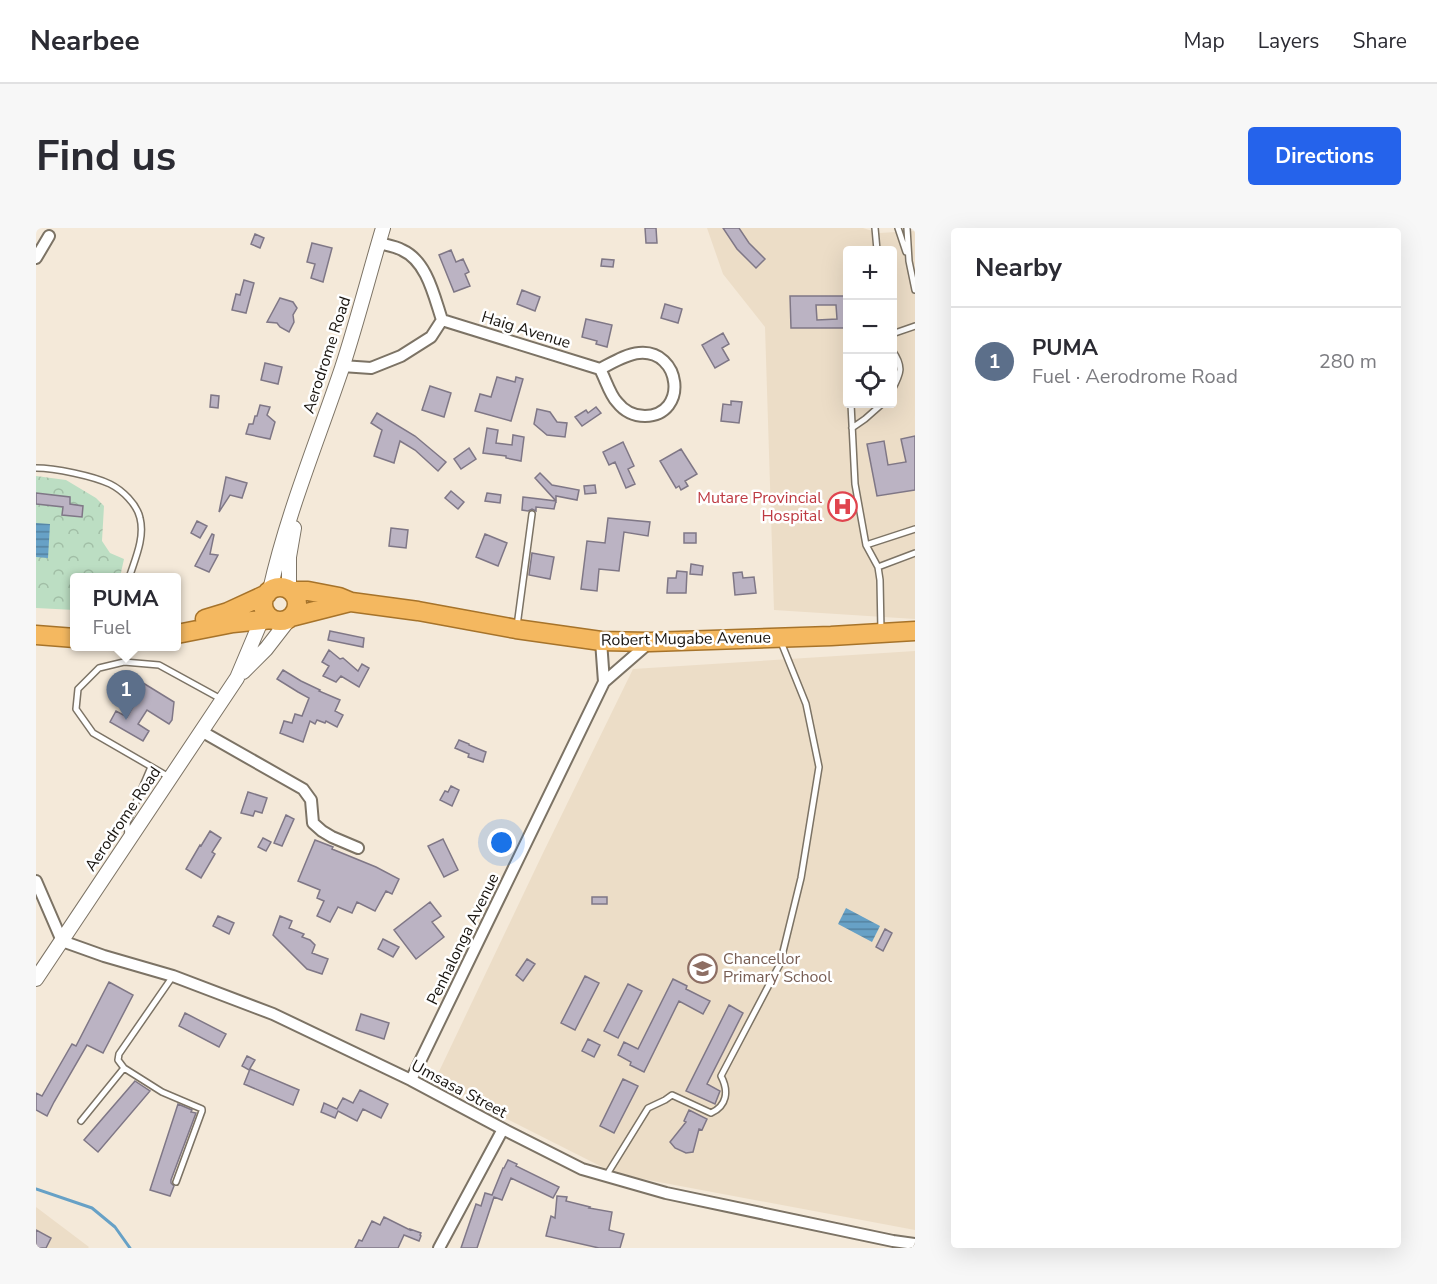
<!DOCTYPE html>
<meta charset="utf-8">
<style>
body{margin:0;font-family:"Nunito Sans",sans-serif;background:#f7f7f7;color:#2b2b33}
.controls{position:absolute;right:18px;top:18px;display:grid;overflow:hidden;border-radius:6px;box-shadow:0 6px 24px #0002}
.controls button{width:54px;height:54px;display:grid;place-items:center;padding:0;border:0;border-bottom:2px solid #e1e1e2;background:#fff;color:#2b2b33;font:30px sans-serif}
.you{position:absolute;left:466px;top:615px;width:21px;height:21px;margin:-15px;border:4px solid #fff;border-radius:50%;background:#1a73e8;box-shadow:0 0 0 9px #1a73e833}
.badge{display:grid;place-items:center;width:39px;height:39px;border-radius:50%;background:#2563eb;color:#fff;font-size:20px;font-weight:700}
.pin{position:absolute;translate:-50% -50px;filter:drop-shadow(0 2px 3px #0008)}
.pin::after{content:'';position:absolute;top:32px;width:21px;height:18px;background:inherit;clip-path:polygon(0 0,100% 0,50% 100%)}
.popup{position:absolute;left:34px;top:345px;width:111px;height:78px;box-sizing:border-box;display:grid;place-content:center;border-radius:6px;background:#fff;filter:drop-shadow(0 2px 4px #0005);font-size:20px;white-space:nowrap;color:#7c7c81}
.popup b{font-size:22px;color:#2b2b33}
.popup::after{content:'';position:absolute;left:50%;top:100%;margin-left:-12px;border:12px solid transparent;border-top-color:#fff}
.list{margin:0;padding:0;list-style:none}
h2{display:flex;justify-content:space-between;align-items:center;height:78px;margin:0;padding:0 24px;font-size:26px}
h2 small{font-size:20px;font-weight:400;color:#7c7c81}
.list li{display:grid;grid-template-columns:39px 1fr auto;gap:18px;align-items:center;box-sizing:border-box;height:108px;padding:0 24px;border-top:2px solid #e1e1e2}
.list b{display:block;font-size:22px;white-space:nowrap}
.list p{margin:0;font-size:20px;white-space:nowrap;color:#7c7c81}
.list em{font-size:20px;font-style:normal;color:#7c7c81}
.icon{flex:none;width:33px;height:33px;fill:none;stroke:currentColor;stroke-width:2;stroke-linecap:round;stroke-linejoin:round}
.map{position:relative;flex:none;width:879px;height:1020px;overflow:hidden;border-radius:6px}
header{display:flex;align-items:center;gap:36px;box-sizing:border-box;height:84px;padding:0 30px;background:#fff;border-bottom:2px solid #e1e1e2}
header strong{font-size:28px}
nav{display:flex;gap:33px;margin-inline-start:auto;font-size:21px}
.intro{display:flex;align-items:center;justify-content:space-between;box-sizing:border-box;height:144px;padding:0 36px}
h1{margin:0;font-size:42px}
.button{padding:15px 27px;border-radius:6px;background:#2563eb;color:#fff;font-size:21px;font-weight:700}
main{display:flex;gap:36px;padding:0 36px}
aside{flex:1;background:#fff;border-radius:6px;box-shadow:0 6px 24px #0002}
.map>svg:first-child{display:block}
.built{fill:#ecddc7;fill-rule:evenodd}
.park{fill:url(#park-crowns)}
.water{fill:url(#water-rules)}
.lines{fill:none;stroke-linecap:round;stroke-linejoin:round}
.stream{stroke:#67a1c6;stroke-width:3}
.building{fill:#bbb3c3;stroke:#7f7786;stroke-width:1.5;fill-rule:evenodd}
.service-casing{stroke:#7c7365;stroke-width:8}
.minor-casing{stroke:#7c7365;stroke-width:14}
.tertiary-casing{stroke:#7c7365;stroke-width:16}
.trunk-casing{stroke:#a6732a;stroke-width:21}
.service{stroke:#fff;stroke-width:5}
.minor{stroke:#fff;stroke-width:10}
.tertiary{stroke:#fff;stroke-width:14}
.trunk{stroke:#f4b860;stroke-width:18}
.labels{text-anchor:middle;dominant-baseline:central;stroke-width:5;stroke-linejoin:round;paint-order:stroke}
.street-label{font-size:16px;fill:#18140f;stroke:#fff}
.health-label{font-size:16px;fill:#be3a42;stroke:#fff;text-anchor:end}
.education-label{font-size:16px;fill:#785e54;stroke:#fff;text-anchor:start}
</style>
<header>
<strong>Nearbee</strong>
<nav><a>Map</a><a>Layers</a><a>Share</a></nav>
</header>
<div class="intro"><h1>Find us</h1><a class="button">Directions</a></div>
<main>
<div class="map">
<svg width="879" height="1020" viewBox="0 0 879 1020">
<defs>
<pattern id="park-crowns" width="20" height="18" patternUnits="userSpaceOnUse" patternTransform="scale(1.5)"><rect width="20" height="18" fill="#bcdec3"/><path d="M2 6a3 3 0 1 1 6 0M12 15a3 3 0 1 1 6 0" fill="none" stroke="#a1bea6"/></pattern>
<pattern id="water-rules" width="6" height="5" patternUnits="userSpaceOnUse" patternTransform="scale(1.5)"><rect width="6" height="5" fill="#67a1c6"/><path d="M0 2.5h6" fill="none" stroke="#54829f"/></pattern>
</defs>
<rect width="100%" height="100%" fill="#f4e9d9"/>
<path class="built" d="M671 0H827L843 5 879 3V391L738 382 729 99 687 46ZM812 22H856V176H812Z
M879 423V1002L580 946 398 854 507 625 597 441Z
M0 979 53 1019 52 1020H0Z"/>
<path class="park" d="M0 248 30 252 60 270 68 278 66 313 74 325 88 331 84 349 39 350V382L0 380Z"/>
<path class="water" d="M0 295 14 296 12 330 0 329Z
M810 680 844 698 836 714 802 696Z"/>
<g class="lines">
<path class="stream" d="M0 961 56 980 79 999 94 1020"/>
</g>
<path class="building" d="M609 0H620L621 15H610Z
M687 0H703L713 15 729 31 720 40 701 21Z
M219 6 228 10 224 20 215 16Z
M276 15 296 20 287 54 275 50 279 36 271 34Z
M415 22 420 34 427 31 433 44 429 46 434 58 418 64 403 27Z
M566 31 578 32 577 39 565 38Z
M208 52 218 55 210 85 196 82 200 66 204 67Z
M486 62 504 69 499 83 481 76Z
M754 68H812V100H755ZM780 77H800L801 91 781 92Z
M244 70 257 74 261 80 257 87 258 94 253 104 244 99 241 95 231 94Z
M629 76 646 81 642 95 625 90Z
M550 91 576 97 571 119 560 116 561 113 546 109Z
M687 105 693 116 686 120 693 132 679 140 666 117Z
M229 135 246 139 242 156 225 152Z
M461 149 479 154 480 149 487 151 475 193 439 183 444 166 455 169Z
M394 158 415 165 408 189 386 182Z
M175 167 183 168 182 180 174 179Z
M695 173 706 174 703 195 685 193 687 176 695 177Z
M224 177 234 179 231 187 239 194 234 211 210 206 213 196H217L219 188H221Z
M560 179 565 185 546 198 539 189 550 182 552 185Z
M501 181 514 184 521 194 531 195 529 209 511 207 498 196Z
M341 185 379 208 410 234 402 243 379 222 364 213 358 235 338 228 346 202 335 195Z
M451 200 462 202 460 215 476 217 477 207 488 209 485 233 470 230V228L447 225Z
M879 208V262L841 268 831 216 848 213 852 237 870 234 865 211Z
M587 214 598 238 592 241 599 256 590 260 579 234 573 237 567 224Z
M433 220 440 231 425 241 418 231Z
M645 221 661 246 649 253 652 258 645 262 643 258 640 260 624 233Z
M504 245 516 257 543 262 541 272 520 268V273L499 250Z
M190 249 211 255 206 270 194 267 183 284Z
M559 257 560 265 549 266 548 258Z
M415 263 428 274 422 281 409 270Z
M0 265 34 269V276L47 278 46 289 26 287 27 279 0 276Z
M451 265 465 267 464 275 449 273Z
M487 269 520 273 518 281 500 279V283L496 281 492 283 486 282Z
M572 290 614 294 612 308 588 304 583 343 563 341 561 363 545 361 551 313 569 315Z
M161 293 171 298 164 310 155 305Z
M355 300 372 302 370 320 353 318Z
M648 305H660V315H648Z
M176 306 178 307 174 326 182 327 173 344 159 338Z
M449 306 471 315 462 338 440 329Z
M496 325 518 329 514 351 493 347Z
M655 336 667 338 666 347 654 346Z
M641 343 651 344 650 365H631L632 350H640Z
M706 344 707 350 718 349 720 365 699 367 697 345Z
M294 403 328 410 327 419 292 412Z
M293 422 304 431 307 430 322 443 326 436 333 440 323 459 305 448 300 454 287 448 293 438 286 434Z
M247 442 265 453 284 462 283 463 304 472 299 483 307 487 301 499 290 493 289 495 281 492 279 496 274 493 267 514 244 505 248 493 256 495 259 486 266 488 273 470 262 464 241 451Z
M99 450 138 474 136 492 133 496 111 482 102 496 113 503 107 513 74 494 80 483 91 489 99 475 82 465V462L83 460Z
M423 512 433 516V517L450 524 447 534 432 529 433 526 419 520Z
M415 558 423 562 416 578 404 572 409 563 412 564Z
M212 564 231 570 226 585 219 583 217 588 205 585Z
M250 587 258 591 246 618 238 615Z
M174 603 185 610 176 624 179 626 165 650 150 641 164 617 165 618Z
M227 610 235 614 230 623 222 619Z
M407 611 422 642 408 649 392 618Z
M279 612 297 619 296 621 340 639 363 651 356 666 350 663 339 683 321 674 316 685 302 679 294 694 281 688 288 673 281 670 284 662 262 653Z
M556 669H571V676H556Z
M394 674 405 688 396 694 408 709 380 731 358 702Z
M182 688 198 695 193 706 177 698Z
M244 688 256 693 253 700 268 706 266 709 274 712 279 717 276 725 292 731 286 746 271 741 237 707Z
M849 701 856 705 847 723 840 719Z
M347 711 363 719 357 729 342 721Z
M491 731 499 736 487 753 480 747Z
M549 748 563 755 539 802 525 795Z
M637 751 651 758 650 761 674 773 667 786 643 773 608 844 594 837 595 834 582 827 588 814 602 821Z
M73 754 97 767 67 825 51 817 18 874 11 888 0 882V865L6 868 36 816 40 818Z
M592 756 606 763 582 810 568 803Z
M693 777 707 785 671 856 684 863 679 876 650 863Z
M149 785 190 806 183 819 143 798Z
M325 786 353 795 348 811 320 802Z
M552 811 564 817 558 829 546 823Z
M211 828 219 832 213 842 206 838Z
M214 841 263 862 257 877 208 856Z
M587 851 602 858 578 905 564 898Z
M99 853 114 863 62 924 48 912Z
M324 862 352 876 345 890 327 881 321 893 302 883 299 890 285 884 288 875 301 881 307 870 317 875Z
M142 876 156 882 155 884 160 885 135 952V955L138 958 134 968 114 962Z
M653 882 671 891 666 902 663 901 657 924 650 925 639 920 634 914 650 894 648 893Z
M472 932 481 936 480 938 523 959 517 970 475 950 466 972 458 969 441 1020H425L440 976 445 978 449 965 456 967 467 940H468Z
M521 968 531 969 530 973 554 979 553 980 576 984 573 1002 588 1006 584 1020H563L510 1008 515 988 519 990Z
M348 989 374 1002V1001L385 1005 384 1007 385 1008 383 1013 368 1007 362 1020H319L323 1012 326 1013 336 993 344 997Z
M0 1002 15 1010 10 1020H0Z"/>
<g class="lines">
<defs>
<path id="service" d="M839 0 841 22
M862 0 870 24
M871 0 873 33 879 62
M856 106 879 98
M856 122C868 139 865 145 856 162
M815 176 819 256 830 317 842 339 844 352 845 403
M816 200 829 191 846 176
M0 240C19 240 57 248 74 256 86 262 101 276 104 290 109 310 99 331 93 350
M830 317 879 301
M842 339 879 325
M481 398 496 286
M133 549 57 505 40 481 42 461 63 440 88 434 123 437 185 471
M92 608 91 595 115 539
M137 748 83 826 82 832 88 840 126 864 166 881V883L140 954
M45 893 88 840
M570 948 612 880 629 872 636 867 675 885C691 878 693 863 685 848L744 736 765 650 783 539 770 476 745 414"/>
<path id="minor" d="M0 30 13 8
M406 92 564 141C576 135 590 126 603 125 645 121 653 187 609 188 598 188 588 183 581 174 574 167 569 150 564 141
M306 138 335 140 365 128 395 109 406 92C398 68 391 33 366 22 359 18 350 17 343 15
M565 413 568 454
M165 503 267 561 275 572 277 595 286 603 296 609 322 620
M0 653 26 713 68 728 137 748 237 786 375 852 467 901 546 941 630 965 857 1013 879 1016
M375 852 568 454 614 414
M403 1020 467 901"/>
<path id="tertiary" d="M253 361V329L258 300
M234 362C251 286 281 214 306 140 321 94 333 47 347 0
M207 444 230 421 254 390
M0 751 201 450 228 386"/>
<path id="trunk" d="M227 376a17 17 0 1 1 34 0a17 17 0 1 1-34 0Z
M255 363H272L303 369 315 374 382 383 480 401 565 413 614 414 795 408 879 403
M255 389 314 374
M169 391 192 384 231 366
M141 406 197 395 236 391
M0 407 39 410"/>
</defs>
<use href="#service" class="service-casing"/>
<use href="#minor" class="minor-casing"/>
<use href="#tertiary" class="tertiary-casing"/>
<use href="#trunk" class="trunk-casing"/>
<use href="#service" class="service"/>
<use href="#minor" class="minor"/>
<use href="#tertiary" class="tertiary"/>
<use href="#trunk" class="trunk"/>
</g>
<defs>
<symbol id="hospital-ring" viewBox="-11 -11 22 22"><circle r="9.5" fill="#fff" stroke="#e0444e" stroke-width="1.5"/><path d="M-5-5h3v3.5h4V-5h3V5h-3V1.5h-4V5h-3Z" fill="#e0444e"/></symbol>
<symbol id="school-ring" viewBox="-11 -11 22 22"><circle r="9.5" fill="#fff" stroke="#8d6e63" stroke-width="1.5"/><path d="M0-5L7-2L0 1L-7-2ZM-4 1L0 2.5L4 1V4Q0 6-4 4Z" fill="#8d6e63"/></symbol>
</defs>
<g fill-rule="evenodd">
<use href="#hospital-ring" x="790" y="262" width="33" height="33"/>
<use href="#school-ring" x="650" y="724" width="33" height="33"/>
</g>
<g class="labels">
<g class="street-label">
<text transform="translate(490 102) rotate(17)">Haig Avenue</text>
<text transform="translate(291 127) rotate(-72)">Aerodrome Road</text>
<text transform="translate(650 411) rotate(-1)">Robert Mugabe Avenue</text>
<text transform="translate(87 591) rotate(-56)">Aerodrome Road</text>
<text transform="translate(427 711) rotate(-64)">Penhalonga Avenue</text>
<text transform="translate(423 861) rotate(28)">Umsasa Street</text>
</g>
<g class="health-label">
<text x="786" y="270">Mutare Provincial<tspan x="786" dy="18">Hospital</tspan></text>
</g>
<g class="education-label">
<text x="687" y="731">Chancellor<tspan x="687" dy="18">Primary School</tspan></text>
</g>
</g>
</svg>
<div class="controls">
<button>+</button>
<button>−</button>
<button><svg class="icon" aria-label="locate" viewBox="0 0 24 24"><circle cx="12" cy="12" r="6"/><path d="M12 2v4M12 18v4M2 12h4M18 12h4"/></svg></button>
</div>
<div class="you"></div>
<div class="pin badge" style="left:90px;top:492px;background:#5c6f8a">1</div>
<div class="popup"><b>PUMA</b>Fuel</div>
</div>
<aside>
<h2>Nearby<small></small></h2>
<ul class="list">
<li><span class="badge" style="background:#5c6f8a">1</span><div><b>PUMA</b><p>Fuel · Aerodrome Road</p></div><em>280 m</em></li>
</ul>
</aside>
</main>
